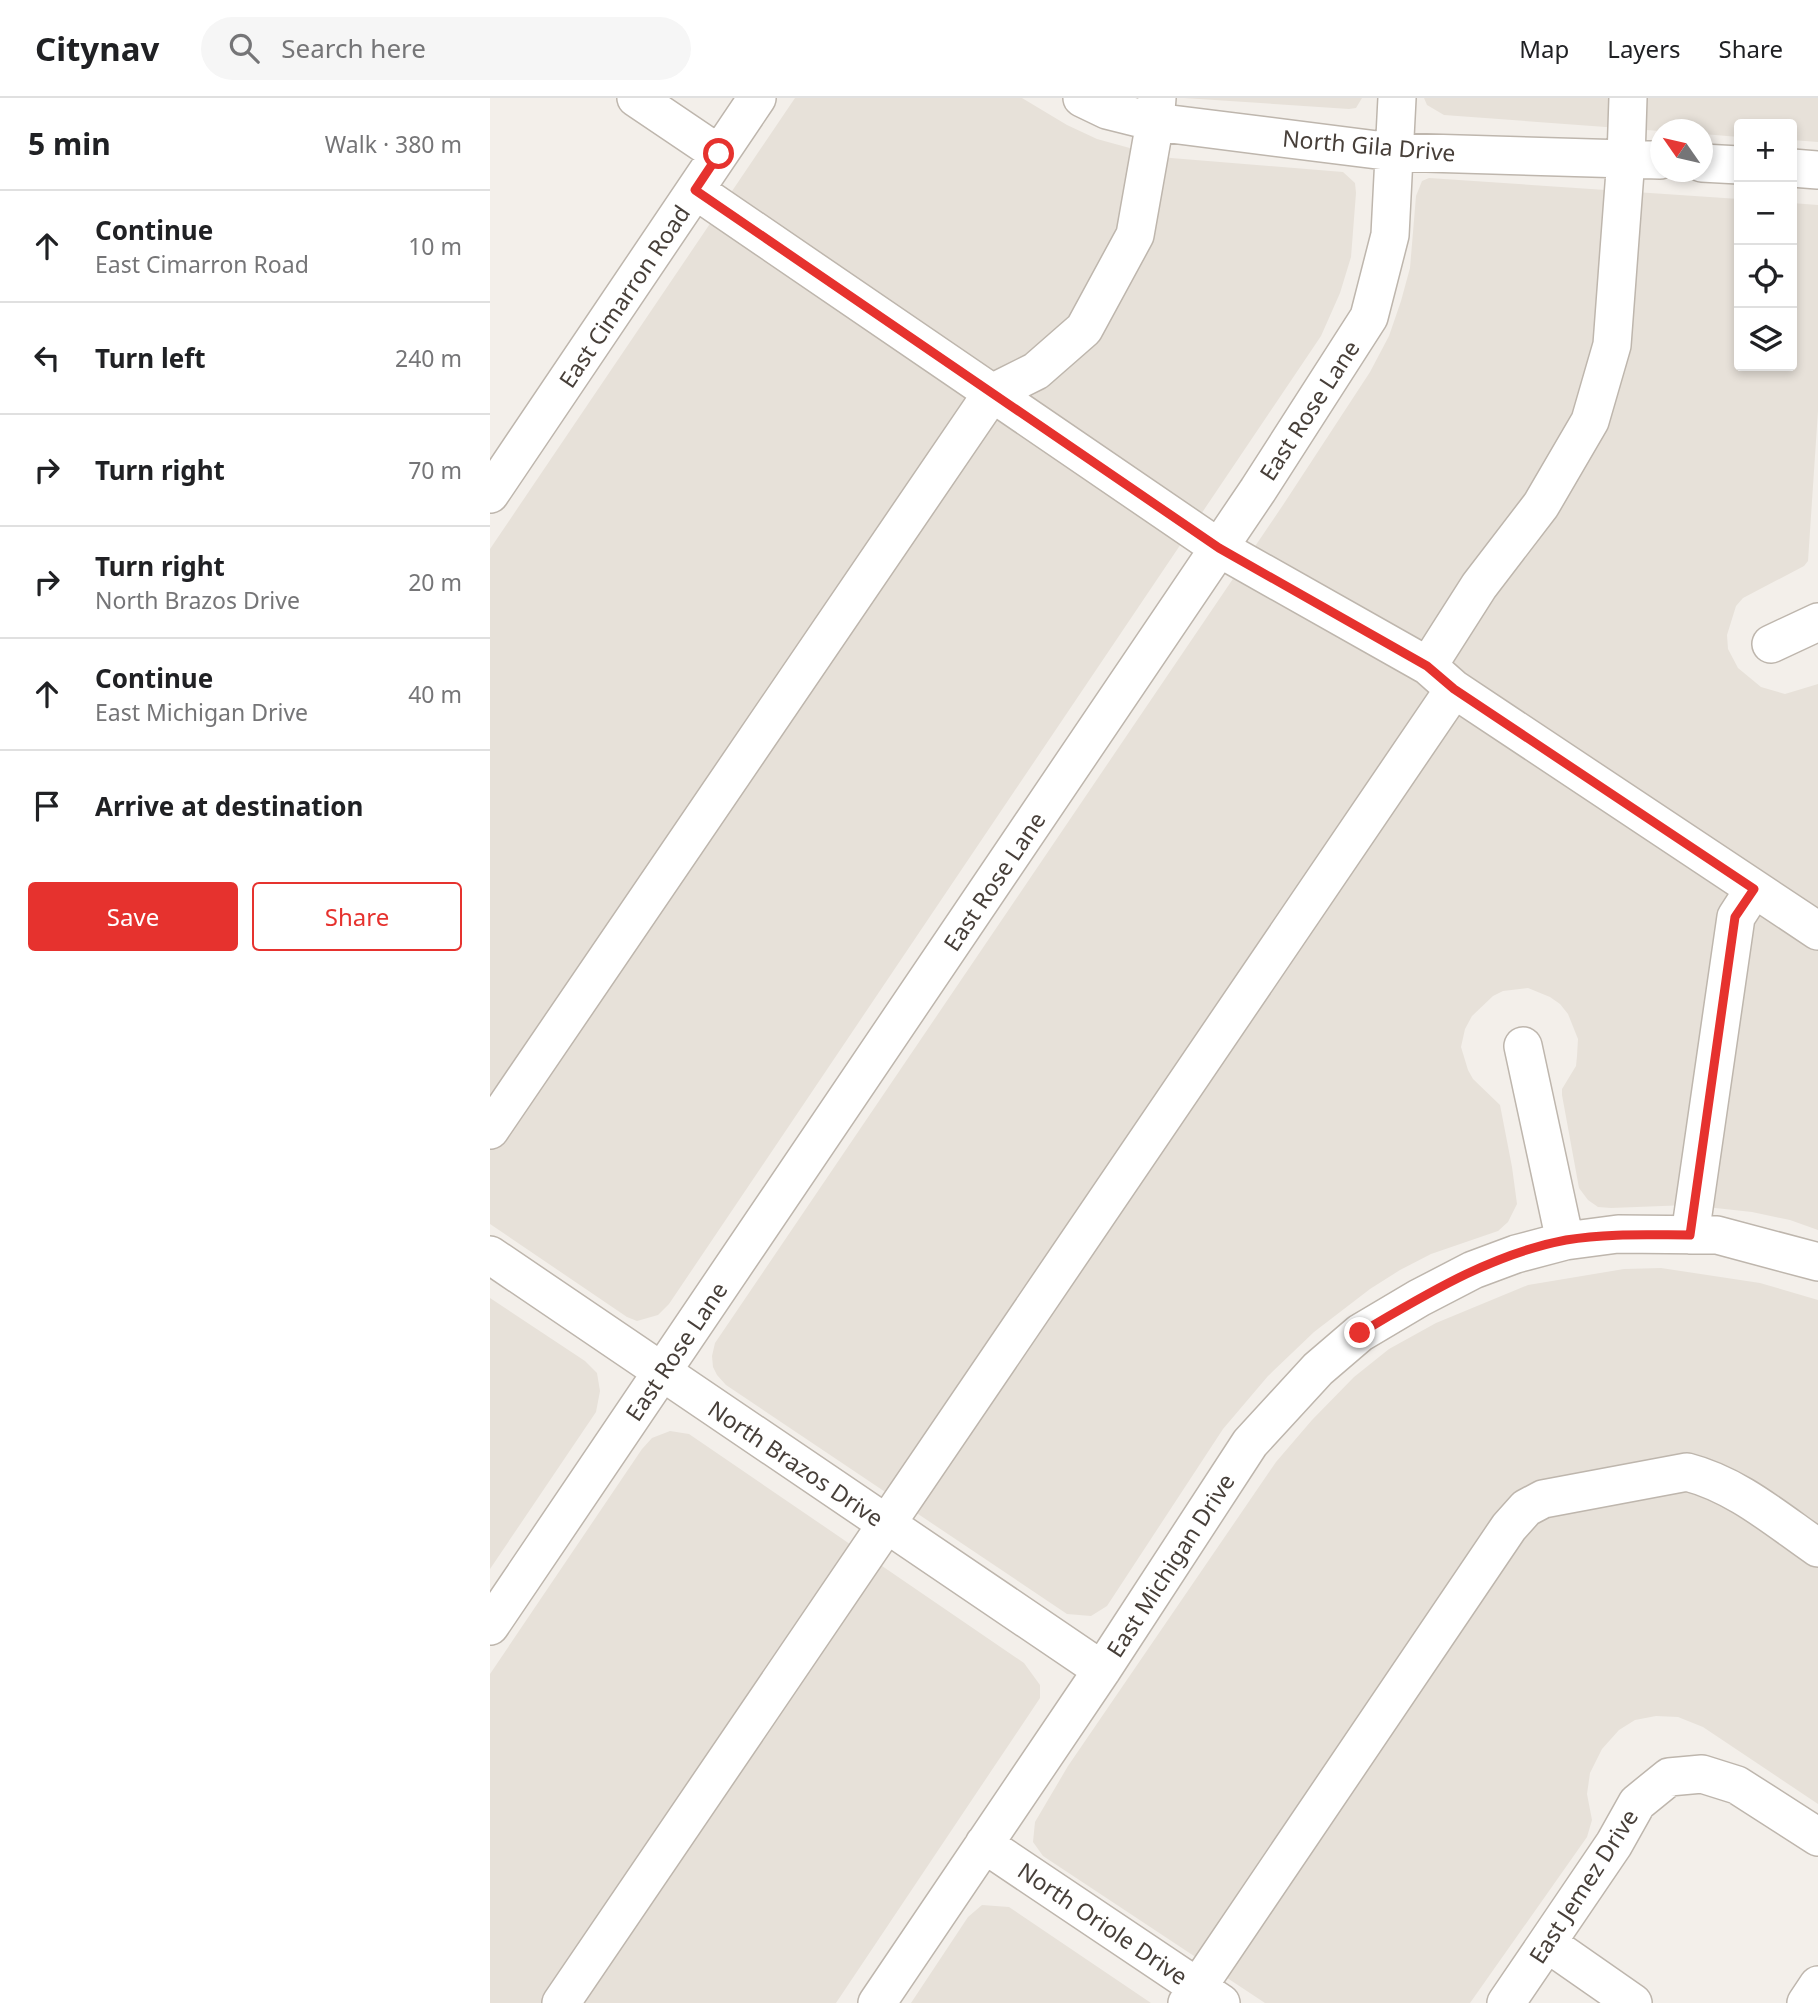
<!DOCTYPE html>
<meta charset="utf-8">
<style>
body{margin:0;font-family:"Noto Sans",sans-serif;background:#f6f6f6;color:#202124}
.controls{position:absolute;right:21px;top:21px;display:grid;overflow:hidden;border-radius:7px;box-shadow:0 4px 10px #0003}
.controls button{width:63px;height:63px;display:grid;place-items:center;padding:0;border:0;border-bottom:2px solid #e0e0e0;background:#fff;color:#202124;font:35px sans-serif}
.compass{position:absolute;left:1160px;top:21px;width:63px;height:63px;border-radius:50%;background:#fff;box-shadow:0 4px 10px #0003;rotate:304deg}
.stop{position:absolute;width:21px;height:21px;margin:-16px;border:5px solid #e6322e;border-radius:50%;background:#fff}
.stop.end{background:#e6322e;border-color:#fff;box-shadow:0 2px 7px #0008}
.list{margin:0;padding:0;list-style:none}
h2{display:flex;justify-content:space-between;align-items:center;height:91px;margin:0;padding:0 28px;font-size:30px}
h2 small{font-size:23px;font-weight:400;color:#757577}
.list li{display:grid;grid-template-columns:46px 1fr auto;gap:21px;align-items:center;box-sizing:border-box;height:112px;padding:0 28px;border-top:2px solid #e0e0e0}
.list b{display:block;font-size:26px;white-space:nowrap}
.list p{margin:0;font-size:23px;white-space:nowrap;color:#757577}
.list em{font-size:23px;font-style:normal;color:#757577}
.actions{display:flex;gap:14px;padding:21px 28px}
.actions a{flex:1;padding:16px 0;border:2px solid #e6322e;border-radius:7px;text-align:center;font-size:24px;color:#e6322e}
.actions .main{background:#e6322e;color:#fff}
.icon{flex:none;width:38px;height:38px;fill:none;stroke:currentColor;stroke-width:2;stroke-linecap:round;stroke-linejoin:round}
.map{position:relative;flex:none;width:1328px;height:1905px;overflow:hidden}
header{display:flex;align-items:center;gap:42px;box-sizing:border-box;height:98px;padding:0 35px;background:#fff;border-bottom:2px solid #e0e0e0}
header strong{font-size:33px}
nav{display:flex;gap:38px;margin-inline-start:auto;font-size:24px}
.search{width:490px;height:63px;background:#f6f6f6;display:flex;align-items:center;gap:18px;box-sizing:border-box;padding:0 24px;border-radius:38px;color:#757577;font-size:26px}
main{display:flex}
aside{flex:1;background:#fff}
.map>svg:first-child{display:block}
.residential{fill:#e7e1d9}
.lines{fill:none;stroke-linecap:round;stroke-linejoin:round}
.minor-casing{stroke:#beb6ad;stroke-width:40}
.minor{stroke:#fff;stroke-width:37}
.route{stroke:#e6322e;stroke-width:9}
.labels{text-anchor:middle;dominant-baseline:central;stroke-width:6;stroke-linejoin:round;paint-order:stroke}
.street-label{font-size:23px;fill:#473f39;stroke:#fff}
</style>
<header>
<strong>Citynav</strong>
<div class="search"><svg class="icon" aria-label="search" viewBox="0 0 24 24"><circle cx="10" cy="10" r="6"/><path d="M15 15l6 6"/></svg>Search here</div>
<nav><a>Map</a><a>Layers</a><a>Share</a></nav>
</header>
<main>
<aside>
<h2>5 min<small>Walk · 380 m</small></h2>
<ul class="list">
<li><svg class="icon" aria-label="ahead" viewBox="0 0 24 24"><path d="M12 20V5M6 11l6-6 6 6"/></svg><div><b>Continue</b><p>East Cimarron Road</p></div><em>10 m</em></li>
<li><svg class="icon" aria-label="left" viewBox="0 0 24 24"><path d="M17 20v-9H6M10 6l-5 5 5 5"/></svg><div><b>Turn left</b></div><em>240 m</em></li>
<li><svg class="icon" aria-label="right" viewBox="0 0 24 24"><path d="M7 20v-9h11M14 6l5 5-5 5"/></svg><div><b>Turn right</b></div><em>70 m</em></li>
<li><svg class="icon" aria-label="right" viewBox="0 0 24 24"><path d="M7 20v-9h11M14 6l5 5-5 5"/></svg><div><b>Turn right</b><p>North Brazos Drive</p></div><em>20 m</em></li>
<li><svg class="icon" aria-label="ahead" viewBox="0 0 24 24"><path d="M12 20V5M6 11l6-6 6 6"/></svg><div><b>Continue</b><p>East Michigan Drive</p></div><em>40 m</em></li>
<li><svg class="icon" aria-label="arrive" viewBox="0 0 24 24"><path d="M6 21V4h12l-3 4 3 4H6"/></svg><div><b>Arrive at destination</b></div></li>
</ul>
<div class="actions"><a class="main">Save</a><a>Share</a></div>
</aside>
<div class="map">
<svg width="1328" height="1905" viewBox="0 0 1328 1905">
<rect width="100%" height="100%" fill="#f3efea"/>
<path class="residential" d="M305 0H532L577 27 607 41 647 52 681 60 853 74 865 85 866 95 861 159 850 195 831 238 179 1206 168 1217 147 1223 137 1219 0 1126V451Z
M694 0H872L866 10 859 11Z
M934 0H1328V44L1302 42V26H1249V39L1213 36 1212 32 1170 33 954 17 937 7Z
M939 80 1249 101V268H1302V105L1328 107V313L1318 463 1314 468 1253 500 1246 508 1237 537 1238 551 1248 570 1271 589 1295 596 1328 586V1132L1300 1122 1262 1114 1198 1107 1121 1110 1108 1109 1098 1102 1089 1090 1072 997V991L1086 968 1087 958 1088 941 1078 916 1070 906 1060 899 1038 890 1013 893 1003 898 982 918 975 931 971 949 978 972 983 981 1010 1007 1022 1069 1027 1106 1018 1124 1008 1133 941 1156 910 1172 880 1191 824 1234 778 1278 733 1331 617 1508 601 1518 577 1516 236 1287 227 1277 223 1269 222 1258 225 1245 793 407 880 274 899 238 911 203 920 170 926 98 932 83Z
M1171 1170 1270 1185 1328 1202V1706L1213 1629 1188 1619 1166 1618 1145 1622 1129 1632 1112 1651 1100 1675 1097 1696 1102 1722 1097 1739 980 1905H775L553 1758 543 1744 545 1724 578 1668 786 1364 822 1322 864 1279 899 1251 946 1225 1038 1187 1134 1171Z
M0 1200 95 1263 107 1275 110 1293 106 1314 0 1471Z
M180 1333 199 1336 534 1565 550 1587V1600L346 1905H0V1576L152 1351 162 1340Z
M492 1807 519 1809 661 1905H421L478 1819Z"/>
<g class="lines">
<defs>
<path id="minor" d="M146 0 229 56
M592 0 617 12 665 24 903 54 1170 62
M1212 65 1249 67
M1302 70 1328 72
M205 92 729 450 938 568 964 591 1328 833
M0 396 267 0
M1281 546 1328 524
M938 568 989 488 1051 407 1100 323 1122 247 1136 60 1138 0
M1033 948 1075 1143
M0 1032 502 295 546 273 594 231 645 137 665 24 667 0
M1200 1137 1246 819 1264 791
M0 1157 612 1572
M0 1528 768 392 879 219 900 137 907 0
M494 1746 731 1905
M1057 1845 1143 1905
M71 1905 964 591
M387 1905 612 1572 760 1345 828 1271 870 1235 929 1200 983 1172 1026 1156 1075 1143 1128 1136 1227 1137 1328 1164
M697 1905 1019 1429 1036 1410 1053 1401 1197 1374C1247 1387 1286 1421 1328 1450
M1016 1905 1124 1746 1147 1705 1179 1679 1212 1676 1247 1687 1328 1739
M1316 1905 1328 1887"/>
</defs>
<use href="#minor" class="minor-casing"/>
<use href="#minor" class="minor"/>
</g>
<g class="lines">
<path class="route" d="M229 56 205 92 729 450 937 568 964 591 1264 791 1245 819 1200 1137C1159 1137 1117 1135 1076 1142 1001 1156 935 1197 870 1235"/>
</g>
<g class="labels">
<g class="street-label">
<text transform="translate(879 47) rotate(5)">North Gila Drive</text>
<text transform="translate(134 198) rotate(-56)">East Cimarron Road</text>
<text transform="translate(819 312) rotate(-57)">East Rose Lane</text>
<text transform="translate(504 783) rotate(-56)">East Rose Lane</text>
<text transform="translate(186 1253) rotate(-56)">East Rose Lane</text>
<text transform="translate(306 1365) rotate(34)">North Brazos Drive</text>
<text transform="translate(680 1467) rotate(-57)">East Michigan Drive</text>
<text transform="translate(1093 1788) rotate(-57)">East Jemez Drive</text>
<text transform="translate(613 1825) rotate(34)">North Oriole Drive</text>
</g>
</g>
</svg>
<div class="controls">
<button>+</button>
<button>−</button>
<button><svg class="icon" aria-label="locate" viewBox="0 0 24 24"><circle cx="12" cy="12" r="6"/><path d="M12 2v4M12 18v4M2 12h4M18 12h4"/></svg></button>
<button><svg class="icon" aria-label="layers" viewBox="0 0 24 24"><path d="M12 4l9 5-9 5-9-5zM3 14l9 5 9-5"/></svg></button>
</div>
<svg class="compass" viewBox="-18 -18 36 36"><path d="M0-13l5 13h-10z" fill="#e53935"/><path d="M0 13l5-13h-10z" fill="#757577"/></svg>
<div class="stop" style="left:229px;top:56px"></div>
<div class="stop end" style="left:870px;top:1235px"></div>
</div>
</main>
